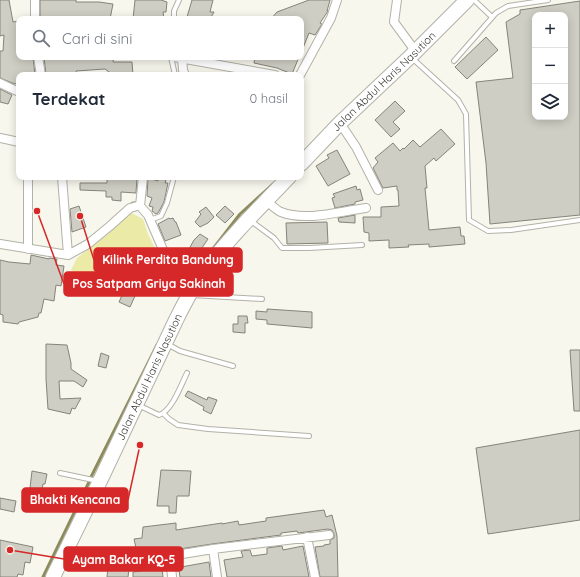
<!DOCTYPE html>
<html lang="id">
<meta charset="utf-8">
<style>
body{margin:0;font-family:Quicksand,sans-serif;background:#f2f2f3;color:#1f2937}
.controls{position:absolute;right:12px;top:12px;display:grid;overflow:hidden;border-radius:8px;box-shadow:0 2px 10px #0003}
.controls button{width:36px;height:36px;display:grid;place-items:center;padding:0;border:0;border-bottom:1px solid #e0e1e3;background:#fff;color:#1f2937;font:20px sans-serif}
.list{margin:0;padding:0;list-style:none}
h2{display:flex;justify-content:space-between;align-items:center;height:52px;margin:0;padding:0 16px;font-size:17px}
h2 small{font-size:13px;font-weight:400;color:#747a83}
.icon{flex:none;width:22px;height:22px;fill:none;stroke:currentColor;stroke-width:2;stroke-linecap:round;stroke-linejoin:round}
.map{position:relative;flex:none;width:580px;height:577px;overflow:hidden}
.search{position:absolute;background:#fff;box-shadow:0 2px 10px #0003;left:16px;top:16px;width:288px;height:44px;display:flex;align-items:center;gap:10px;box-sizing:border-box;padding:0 14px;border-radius:8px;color:#747a83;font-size:15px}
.panel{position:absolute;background:#fff;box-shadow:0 2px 10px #0003;left:16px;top:72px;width:288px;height:108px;border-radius:8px}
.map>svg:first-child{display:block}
.green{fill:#ebeaa7}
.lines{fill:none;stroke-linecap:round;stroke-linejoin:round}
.stream{stroke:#8d8b5c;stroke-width:3}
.building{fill:#cecec4;stroke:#84847b;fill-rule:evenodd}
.lane-casing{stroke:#b2b2a8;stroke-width:6}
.street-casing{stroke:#b2b2a8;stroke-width:10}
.highway-casing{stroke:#b2b2a8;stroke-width:16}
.lane{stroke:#fff;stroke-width:4}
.street{stroke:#fff;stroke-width:8}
.highway{stroke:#fff;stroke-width:14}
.labels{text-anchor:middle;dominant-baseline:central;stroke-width:3;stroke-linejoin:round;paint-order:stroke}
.street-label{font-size:11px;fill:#383834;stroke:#f7f7ed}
.leader{fill:none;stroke:#d62828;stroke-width:1.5}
.callout-dot{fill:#d62828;stroke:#f7f7ed;stroke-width:1.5}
.callout{fill:#d62828;stroke:#d62828;stroke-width:1.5}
.callout-label{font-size:12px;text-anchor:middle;font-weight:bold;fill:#fff}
</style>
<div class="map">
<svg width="580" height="577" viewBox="0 0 580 577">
<rect width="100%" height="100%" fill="#f7f7ed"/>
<path class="green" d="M131 213 143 219 148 234 159 257H129L108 271 99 287 71 270 77 258 104 237 116 224Z"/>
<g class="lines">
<path class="stream" d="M129 206 133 203H140
M209 254 240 214 273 184
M91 477 157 345
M43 577 90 480"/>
</g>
<path class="building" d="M0 0H9L13 22 19 21V57H33L35 75H19L17 83 15 84 0 78V51H3L4 35 0 36Z
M40 0H76V2H99L113 4 110 19 55 17V19H40Z
M135 0H161L167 2 166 12H163L164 19H133Z
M192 0H213L210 12H214L210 19H191L187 17Z
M309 0H330L327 11H328L320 23 322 24 315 35 309 33 301 53V19H271L277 12Z
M580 1V215L490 224 486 163 476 82 513 78 506 22 520 14V10ZM535 15H565V117H535Z
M486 37 498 50 467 79 455 67Z
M44 57H114L113 62H132L133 75H113L105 69 76 71 77 75H46Z
M255 57H299L292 74 277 68 254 63Z
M0 89 12 95 8 104 0 102Z
M395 101 405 111 393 122 400 129 391 137 375 120Z
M441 129 455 144 436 161 434 158 425 166 427 188H425L429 230 460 227 461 236H464L465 244 429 247V244L408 245 409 247 389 248V240L369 241V233L364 232 363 217H381V207L399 206 398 190H397V186L383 188 373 168 378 162 375 158 393 143 400 151 403 148 404 149 413 140 420 147Z
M337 150 350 174 328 186 316 166 329 158 327 155Z
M107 177H137L136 193 121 192V201L112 200V197H106V191L80 190V183H107Z
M148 178 158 181 159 178 166 180 165 183H168L164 202 158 213 156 214 152 211 153 207 149 206 152 198 147 196Z
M356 186 357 190 360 189 363 200 355 202V204L335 208 332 198 335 197 333 194Z
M79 206 86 227 72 232 70 209Z
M225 206 234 214 225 223 216 215Z
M206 207 214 217 208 223 200 227 195 222 201 214 199 212Z
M355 215V223L339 222 338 218Z
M169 218 170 219 173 218 175 222H176L181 235 165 241 158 224Z
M327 222 328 243 287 244 286 223Z
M200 234 208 239 195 258 198 259 195 264 184 258 194 240Z
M31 255 49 259V258L57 259 56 265 64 266 61 286 56 285 54 301 44 299 41 313H39L38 317 19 322 18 324 3 322V315L0 314V260L9 262 30 264Z
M124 291 135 296 130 307 119 302Z
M267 309 312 312V328L267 324V320L256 319V311L267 312Z
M238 316H247L248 323H245V333L233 332V324H238Z
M46 344 67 345 71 363V369L87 380 83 387 74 381H59L60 399 81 398 75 409 72 408 70 414 48 409 46 379Z
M570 350H580V411H574Z
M101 353 109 356 106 368 98 366Z
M188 391 207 400 208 397 217 400 211 414 203 410 204 407 185 396Z
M580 430V520L488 534 476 448Z
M161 470 191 471 189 496H177L176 513H169V506H157Z
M32 471 47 474 45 484H43L39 508 28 505Z
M0 498 16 501 14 512 0 509Z
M324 510 326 517 332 515 337 536 338 577H320L315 547 324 546V545L330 544V540L334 538V534L332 530 328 529 298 533 297 531 281 533V535L212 544 173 550 137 552 134 539 142 538 143 527 176 523V530L222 523V524L238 521 239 525 266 521V518Z
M0 540 33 547 30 563 25 562 23 575 18 574 17 577H0Z
M282 546 283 550 303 546 309 577H227L224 560 243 557 241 551 250 550 252 556 267 554V548Z
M209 562 211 577H180L179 570 182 569 181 567Z
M108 567 129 569 128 577H107Z
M162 568 163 577H133V572Z"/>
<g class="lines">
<defs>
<path id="lane" d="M474 0 492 17
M174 19V11L179 0
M171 57 175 75
M412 58 458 100 466 114 469 220 488 231 511 230 580 220
M454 61 496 13 508 6 548 0
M150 220 161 216 167 203 174 177
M251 221 274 238 282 248H309L362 245
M192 295 262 299
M167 344 180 351 233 366
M138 405 159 415C172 411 181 385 187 373
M164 414 169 419 178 425 208 429 309 436
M60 473 98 481"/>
<path id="street" d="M397 0 394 22 416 52
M35 19V0
M38 57 41 75
M174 57 275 75
M182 58 183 70 185 75
M300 75 331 18 337 0
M0 83 19 92
M340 123 356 147 378 190
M0 138 19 142
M28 177V249
M62 177 68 255
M266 201C271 204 276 210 281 212 306 222 341 211 366 208
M140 206 143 177
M0 244 68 255 88 244 110 226 130 208 137 206H140L148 215 164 252 167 256 202 274
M307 537 315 577
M213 549 217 577
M64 556 125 559 170 556 213 549 329 535
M170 556 172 577"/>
<g id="highway">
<path id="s1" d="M301 164 340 123 411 56 467 0"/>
<path id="s2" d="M53 577 100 481 176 320C184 304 192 288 202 274 227 240 259 208 289 177"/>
</g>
</defs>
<use href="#lane" class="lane-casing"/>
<use href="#street" class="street-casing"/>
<use href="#highway" class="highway-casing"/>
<use href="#lane" class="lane"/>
<use href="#street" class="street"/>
<use href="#highway" class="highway"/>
</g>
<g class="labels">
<g class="street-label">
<text stroke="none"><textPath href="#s1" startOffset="117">Jalan Abdul Haris Nasution</textPath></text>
<text stroke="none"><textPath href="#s2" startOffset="222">Jalan Abdul Haris Nasution</textPath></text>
</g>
</g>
<path class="leader" d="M80 216L94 260M37 211L64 284M140 445L128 500M10 550L64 559"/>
<g class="callout-dot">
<circle cx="80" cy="216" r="4"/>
<circle cx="37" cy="211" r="4"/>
<circle cx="140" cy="445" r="4"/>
<circle cx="10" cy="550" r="4"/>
</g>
<g class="callout">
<rect x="94" y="248" width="148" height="24" rx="4"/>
<rect x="64" y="272" width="169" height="24" rx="4"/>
<rect x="22" y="488" width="106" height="24" rx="4"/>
<rect x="64" y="547" width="119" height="24" rx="4"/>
</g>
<g class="callout-label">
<text x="168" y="264">Kilink Perdita Bandung</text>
<text x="149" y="288">Pos Satpam Griya Sakinah</text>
<text x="75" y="504">Bhakti Kencana</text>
<text x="124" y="564">Ayam Bakar KQ-5</text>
</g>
</svg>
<div class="controls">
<button>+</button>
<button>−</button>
<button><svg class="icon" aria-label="layers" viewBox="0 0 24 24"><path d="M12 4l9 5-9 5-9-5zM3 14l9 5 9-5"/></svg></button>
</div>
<div class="search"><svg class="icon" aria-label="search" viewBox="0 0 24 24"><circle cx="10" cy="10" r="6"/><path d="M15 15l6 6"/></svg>Cari di sini</div>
<section class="panel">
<h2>Terdekat<small>0 hasil</small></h2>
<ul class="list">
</ul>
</section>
</div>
